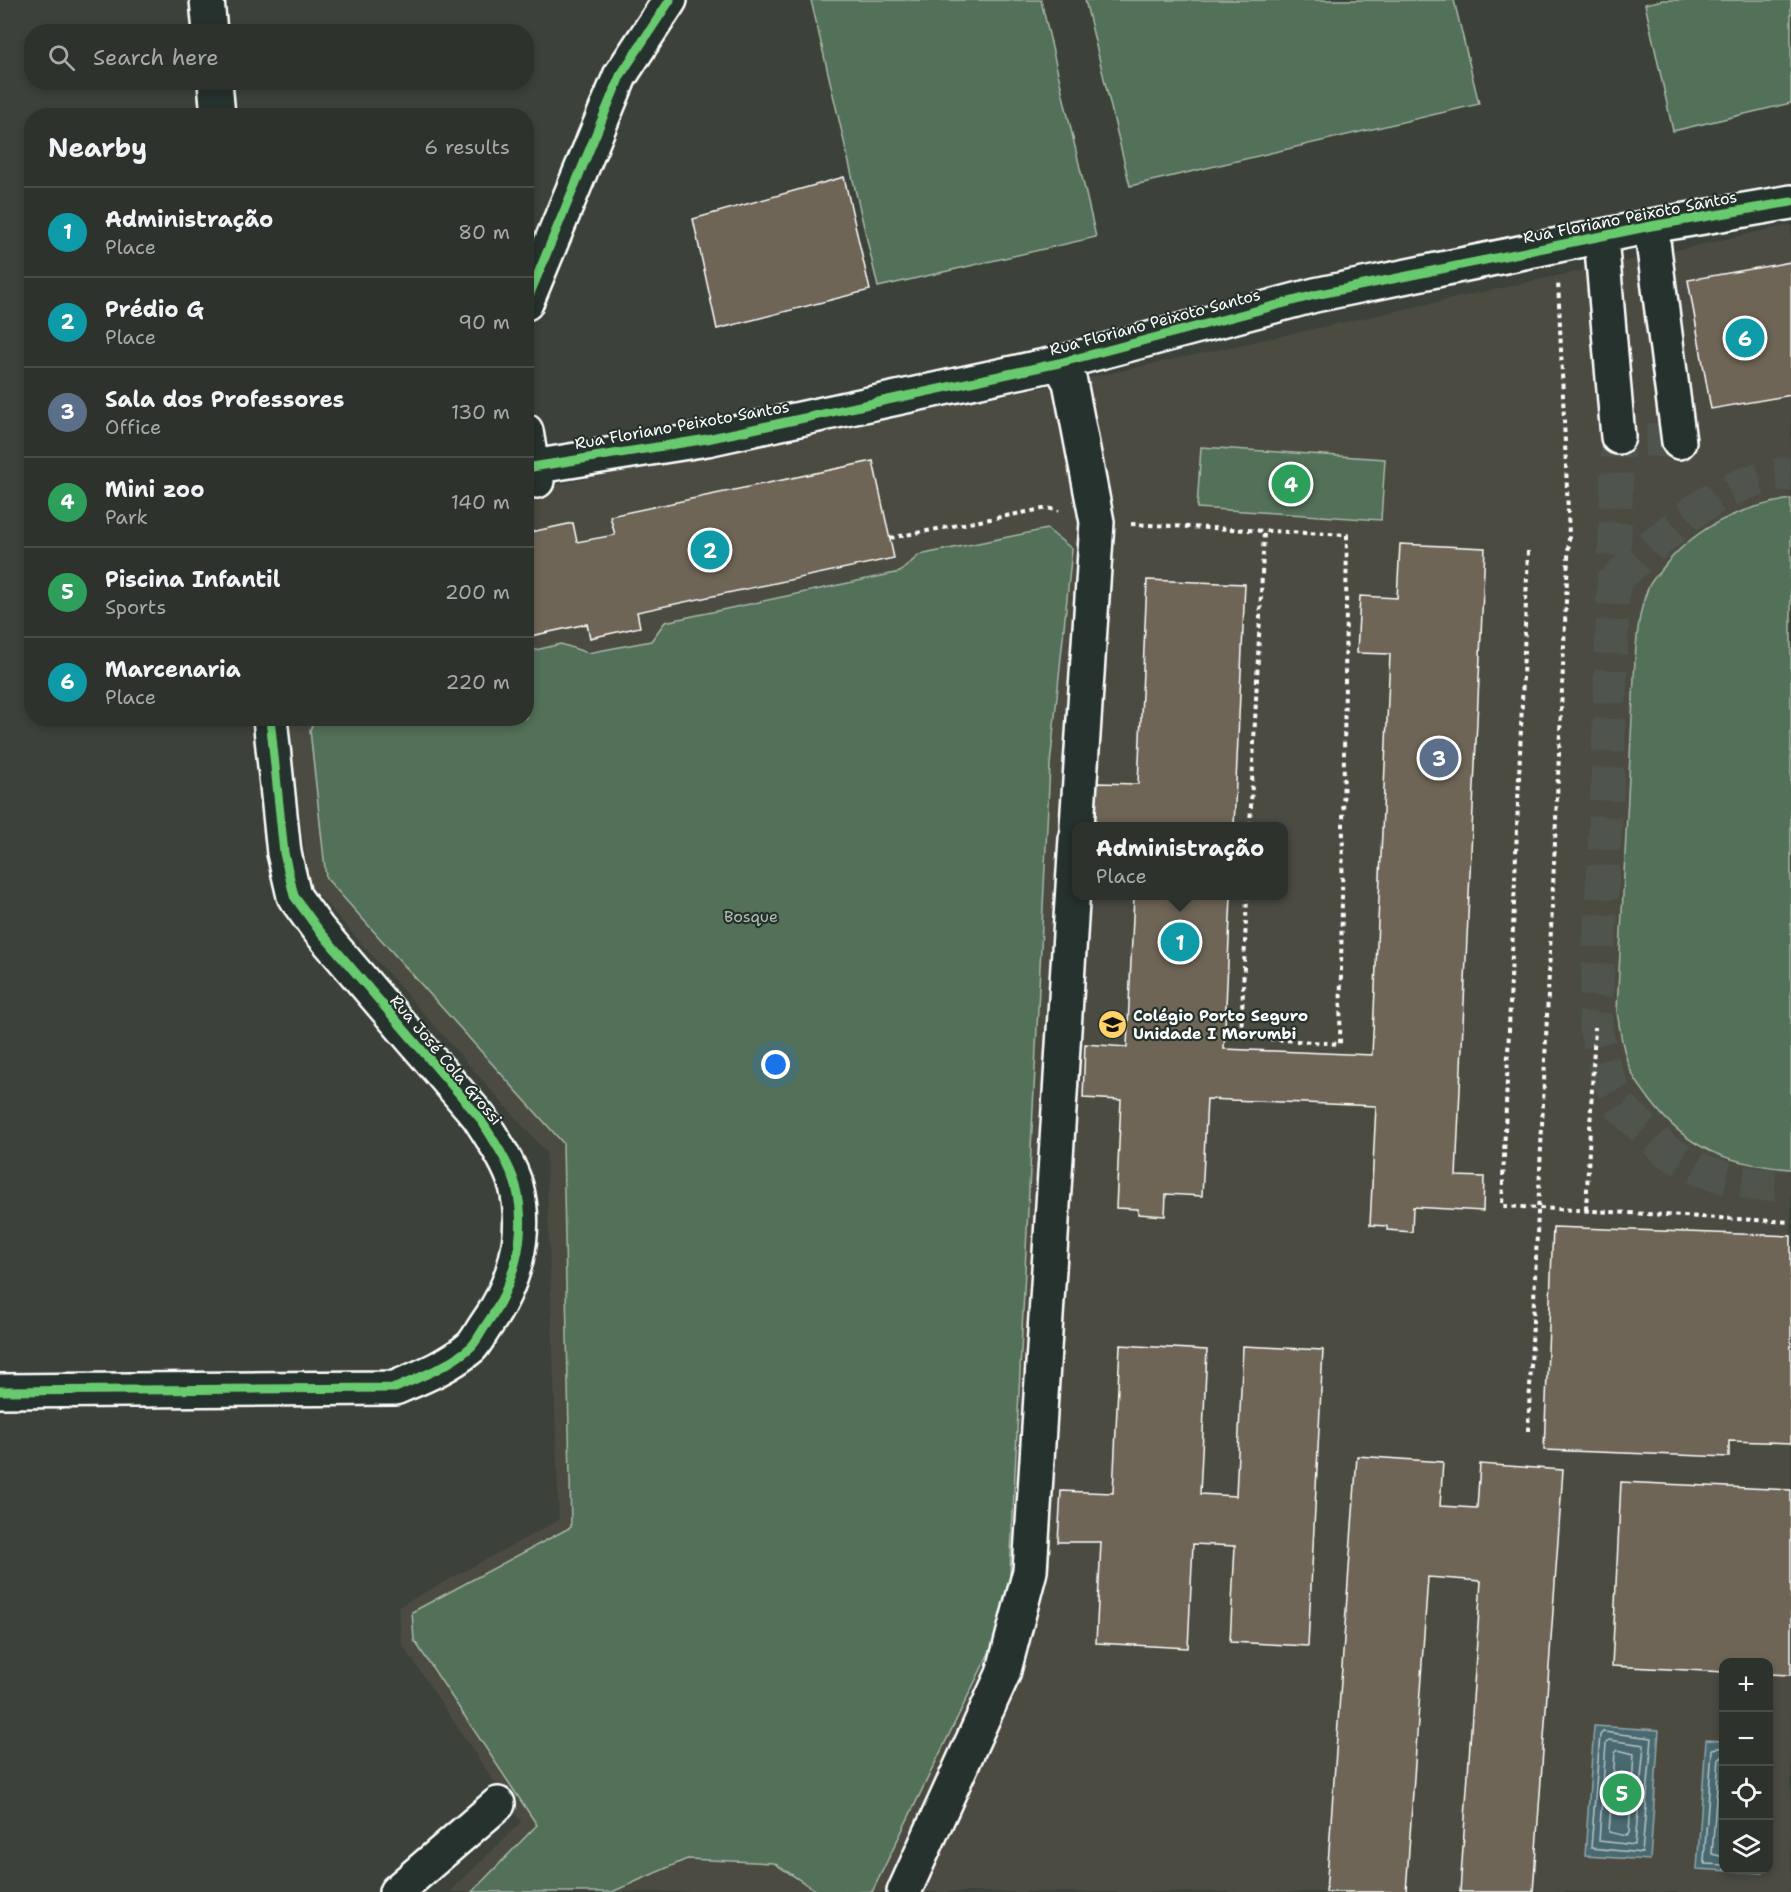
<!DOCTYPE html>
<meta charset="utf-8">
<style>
body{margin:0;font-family:"Shantell Sans",sans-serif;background:#393e38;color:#f1f3f6}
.controls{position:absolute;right:18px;bottom:18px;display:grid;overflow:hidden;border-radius:12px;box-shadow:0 3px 9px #0003}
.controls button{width:54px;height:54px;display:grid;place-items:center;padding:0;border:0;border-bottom:2px solid #484d48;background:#2d322c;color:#f1f3f6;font:30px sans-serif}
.you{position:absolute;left:776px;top:1065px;width:21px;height:21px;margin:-15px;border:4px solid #fff;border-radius:50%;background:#1a73e8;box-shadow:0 0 0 9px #1a73e833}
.badge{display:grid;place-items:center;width:39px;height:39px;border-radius:50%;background:#8abfa5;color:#fff;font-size:20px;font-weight:700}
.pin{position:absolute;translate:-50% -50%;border:3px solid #fff;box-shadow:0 2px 6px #0006}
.popup{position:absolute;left:1072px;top:822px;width:216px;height:78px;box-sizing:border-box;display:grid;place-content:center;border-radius:12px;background:#2d322c;filter:drop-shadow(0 2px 4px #0005);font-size:20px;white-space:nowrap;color:#a7aaa9}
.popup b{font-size:22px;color:#f1f3f6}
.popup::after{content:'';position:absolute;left:50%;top:100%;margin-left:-12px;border:12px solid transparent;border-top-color:#2d322c}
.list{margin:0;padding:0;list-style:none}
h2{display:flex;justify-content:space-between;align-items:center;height:78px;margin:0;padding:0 24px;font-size:26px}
h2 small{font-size:20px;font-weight:400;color:#a7aaa9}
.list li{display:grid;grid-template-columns:39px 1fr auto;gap:18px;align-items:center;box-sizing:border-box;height:90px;padding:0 24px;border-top:2px solid #484d48}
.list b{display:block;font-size:22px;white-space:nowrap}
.list p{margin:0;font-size:20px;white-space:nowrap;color:#a7aaa9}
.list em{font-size:20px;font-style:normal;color:#a7aaa9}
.icon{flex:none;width:33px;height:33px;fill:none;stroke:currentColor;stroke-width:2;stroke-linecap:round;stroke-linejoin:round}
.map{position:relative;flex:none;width:1791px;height:1892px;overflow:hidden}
.search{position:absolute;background:#2d322c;box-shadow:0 3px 9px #0003;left:24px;top:24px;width:510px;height:66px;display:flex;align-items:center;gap:15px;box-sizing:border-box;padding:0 21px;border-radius:24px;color:#a7aaa9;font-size:22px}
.panel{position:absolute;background:#2d322c;box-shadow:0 3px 9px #0003;left:24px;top:108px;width:510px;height:618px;border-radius:24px}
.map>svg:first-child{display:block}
.built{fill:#4b4c43;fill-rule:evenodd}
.green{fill:#527059;stroke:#a8b8ac;stroke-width:1.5}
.water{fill:#4a6970;stroke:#92a5a9;stroke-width:1.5}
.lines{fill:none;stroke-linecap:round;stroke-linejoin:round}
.shore{stroke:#b7c3c6;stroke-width:1.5}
.building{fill:#6e6557;stroke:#fff;stroke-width:1.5}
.minor-tunnel{stroke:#50554e;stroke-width:33;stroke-dasharray:33 16;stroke-linecap:butt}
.minor-casing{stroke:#fff;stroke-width:38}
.path{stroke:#fff;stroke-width:4;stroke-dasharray:4.5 4.5;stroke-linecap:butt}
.minor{stroke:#26332d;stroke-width:33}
.cycleway-casing{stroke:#26332d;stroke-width:13}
.cycleway{stroke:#67ca6e;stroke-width:9}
.labels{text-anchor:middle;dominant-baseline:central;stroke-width:4.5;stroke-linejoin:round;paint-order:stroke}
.street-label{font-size:16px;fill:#fff;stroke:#26332d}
.park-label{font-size:16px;fill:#b1bfb4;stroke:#26332d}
.poi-label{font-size:16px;font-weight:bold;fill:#fff;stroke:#26332d;text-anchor:start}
</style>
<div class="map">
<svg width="1791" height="1892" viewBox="0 0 1791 1892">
<rect width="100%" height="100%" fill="#3c423a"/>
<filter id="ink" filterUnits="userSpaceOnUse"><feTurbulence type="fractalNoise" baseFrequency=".0167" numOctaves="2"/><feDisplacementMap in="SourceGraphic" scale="12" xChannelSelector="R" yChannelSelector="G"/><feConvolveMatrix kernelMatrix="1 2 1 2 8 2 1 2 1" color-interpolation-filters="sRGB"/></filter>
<g filter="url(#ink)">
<path class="built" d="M1791 225V1892H450L521 1822 402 1644 398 1607 559 1520 546 1152 310 885 289 734 291 719 526 718 527 491 1070 382ZM1076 826H1284V896H1076ZM1724 1662H1768V1870H1724Z"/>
<path class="green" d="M811 0H1041L1096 237 878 287Z
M1085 0H1454L1479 104 1130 186Z
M1663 0H1791V103L1673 131 1645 4Z
M1201 447 1385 459 1381 520 1197 508Z
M1791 499V1169H1789C1729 1164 1687 1150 1650 1100 1643 1090 1635 1081 1630 1069 1623 1051 1620 1031 1617 1011L1635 659C1637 634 1639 609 1649 586 1653 578 1661 571 1666 564 1699 525 1741 507 1791 499Z
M1047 529 1072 549 1050 765 1008 1614 872 1892H818L774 1863 687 1859 612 1892H472L537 1825 414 1640 412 1612 571 1527 563 1143 326 878 310 730 315 719 526 718 527 652 561 644 588 653 651 641 665 622 900 572 919 555Z"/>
<path class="water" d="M1594 1726 1659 1730 1650 1860 1585 1856Z
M1706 1740 1723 1741 1724 1870H1764L1763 1873 1697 1869Z"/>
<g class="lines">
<path class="shore" d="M1603 1732 1652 1738 1642 1853 1591 1848 1600 1735Z
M1609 1740 1644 1745 1635 1845 1599 1841 1606 1743Z
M1724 1747 1712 1749 1704 1861 1706 1864 1724 1865
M1618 1750 1634 1754 1629 1833 1626 1836 1609 1832 1615 1753Z
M1724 1755 1719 1758 1712 1854 1724 1857"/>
</g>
<path class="building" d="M844 177 870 290 717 329 693 219Z
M1791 262V395L1711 409 1688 280Z
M873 461 894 558 637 612 640 627 590 638 587 624 526 637V533L573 523 577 542 615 535 610 516Z
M1400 544 1485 548 1456 1176 1484 1177 1483 1211 1413 1207 1412 1232 1387 1230V1226L1370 1225 1376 1106 1207 1099 1202 1196 1166 1194 1165 1216 1138 1214V1209L1116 1208 1121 1100 1083 1098 1085 1044 1127 1047 1134 896H1231L1224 1049 1372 1055 1390 654 1357 653 1360 596 1397 598Z
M1147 580 1245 584 1234 826H1095L1097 783 1138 784Z
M1553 1227 1791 1236V1443L1729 1441V1457L1544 1450Z
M1120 1345 1207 1350 1200 1494 1236 1496 1243 1346 1323 1350 1308 1646 1230 1642 1235 1546 1193 1544 1188 1648 1096 1643 1101 1542H1058L1061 1491 1113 1493Z
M1357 1456 1443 1462 1440 1506 1477 1508 1480 1464 1563 1470 1533 1892H1460L1481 1581 1428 1577 1406 1892H1326Z
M1621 1482 1791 1490V1675L1768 1674V1662H1724V1672L1612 1666Z"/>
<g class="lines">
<path class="minor-tunnel" d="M1679 442 1618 437 1607 790 1595 1027 1606 1072 1621 1107 1666 1151 1701 1170 1726 1178 1754 1184 1791 1186
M1614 581C1667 534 1716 478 1791 474"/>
<defs>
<path id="minor" d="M207 0 210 32
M215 82 218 116
M1651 226 1679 442
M1601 237 1618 437
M526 303 620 76 670 0
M1059 363 1070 382 1097 522 1077 826
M526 431 532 467 537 481
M526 468 707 439 1059 363 1315 295 1651 226 1791 202
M0 1391 395 1388C421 1377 449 1366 471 1347 476 1342 480 1334 484 1328 513 1288 529 1236 516 1186 509 1162 492 1138 479 1117L318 929 294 896 284 853 270 718
M396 1892 498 1804
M904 1892 1003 1674 1030 1571 1076 839"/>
</defs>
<use href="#minor" class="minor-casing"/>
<path class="path" d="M1131 524 1347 535 1340 1044 1241 1037 1247 896
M890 538 1048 508 1059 511
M1528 551 1502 1206 1791 1222
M1250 826 1264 532
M1586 1210 1595 1027
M1528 1431 1569 536 1558 280"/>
<use href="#minor" class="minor"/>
<defs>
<path id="cycleway" d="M526 303 620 76 670 0
M526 468 707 439 1059 363 1315 295 1651 226 1791 202
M0 1391 395 1388C421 1377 449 1366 471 1347 476 1342 480 1334 484 1328 513 1288 529 1236 516 1186 509 1162 492 1138 479 1117L318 929 294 896 284 853 270 718"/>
</defs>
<use href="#cycleway" class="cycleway-casing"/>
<use href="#cycleway" class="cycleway"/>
</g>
</g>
<defs>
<symbol id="school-disc" viewBox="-11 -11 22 22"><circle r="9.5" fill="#ffd166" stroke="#26332d"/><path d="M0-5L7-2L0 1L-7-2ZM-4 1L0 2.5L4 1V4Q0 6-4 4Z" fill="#111"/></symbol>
</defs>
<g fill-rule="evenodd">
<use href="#school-disc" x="1096" y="1008" width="33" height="33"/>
</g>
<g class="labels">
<g class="street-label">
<text transform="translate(1630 217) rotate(-11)">Rua Floriano Peixoto Santos</text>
<text transform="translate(1155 322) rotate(-15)">Rua Floriano Peixoto Santos</text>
<text transform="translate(682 425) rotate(-10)">Rua Floriano Peixoto Santos</text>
<text transform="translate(446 1060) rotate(50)">Rua José Cola Grossi</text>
</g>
<g class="park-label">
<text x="751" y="916">Bosque</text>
</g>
<g class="poi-label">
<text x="1133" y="1015">Colégio Porto Seguro<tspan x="1133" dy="18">Unidade I Morumbi</tspan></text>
</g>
</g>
</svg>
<div class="controls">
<button>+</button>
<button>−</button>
<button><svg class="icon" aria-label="locate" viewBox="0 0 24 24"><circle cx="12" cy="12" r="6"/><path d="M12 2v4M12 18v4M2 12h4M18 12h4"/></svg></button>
<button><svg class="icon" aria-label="layers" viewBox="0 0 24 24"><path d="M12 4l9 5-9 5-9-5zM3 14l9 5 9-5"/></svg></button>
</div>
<div class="you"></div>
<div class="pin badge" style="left:1180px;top:942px;background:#0f9aa8">1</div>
<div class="popup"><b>Administração</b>Place</div>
<div class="pin badge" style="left:710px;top:550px;background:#0f9aa8">2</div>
<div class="pin badge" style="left:1439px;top:758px;background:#5c6f8a">3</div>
<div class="pin badge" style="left:1291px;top:484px;background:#2e9e5b">4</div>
<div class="pin badge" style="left:1622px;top:1793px;background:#2e9e5b">5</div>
<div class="pin badge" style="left:1745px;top:338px;background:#0f9aa8">6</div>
<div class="search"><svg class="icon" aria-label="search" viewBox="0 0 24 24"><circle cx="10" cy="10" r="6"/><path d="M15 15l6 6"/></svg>Search here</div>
<section class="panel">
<h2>Nearby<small>6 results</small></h2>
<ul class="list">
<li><span class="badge" style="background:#0f9aa8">1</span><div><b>Administração</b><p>Place</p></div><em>80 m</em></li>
<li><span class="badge" style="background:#0f9aa8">2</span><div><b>Prédio G</b><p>Place</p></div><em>90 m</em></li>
<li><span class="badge" style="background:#5c6f8a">3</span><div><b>Sala dos Professores</b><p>Office</p></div><em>130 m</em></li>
<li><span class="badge" style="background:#2e9e5b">4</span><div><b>Mini zoo</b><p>Park</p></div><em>140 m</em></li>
<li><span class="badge" style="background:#2e9e5b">5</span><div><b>Piscina Infantil</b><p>Sports</p></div><em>200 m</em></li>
<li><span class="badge" style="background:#0f9aa8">6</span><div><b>Marcenaria</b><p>Place</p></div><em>220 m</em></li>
</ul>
</section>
</div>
